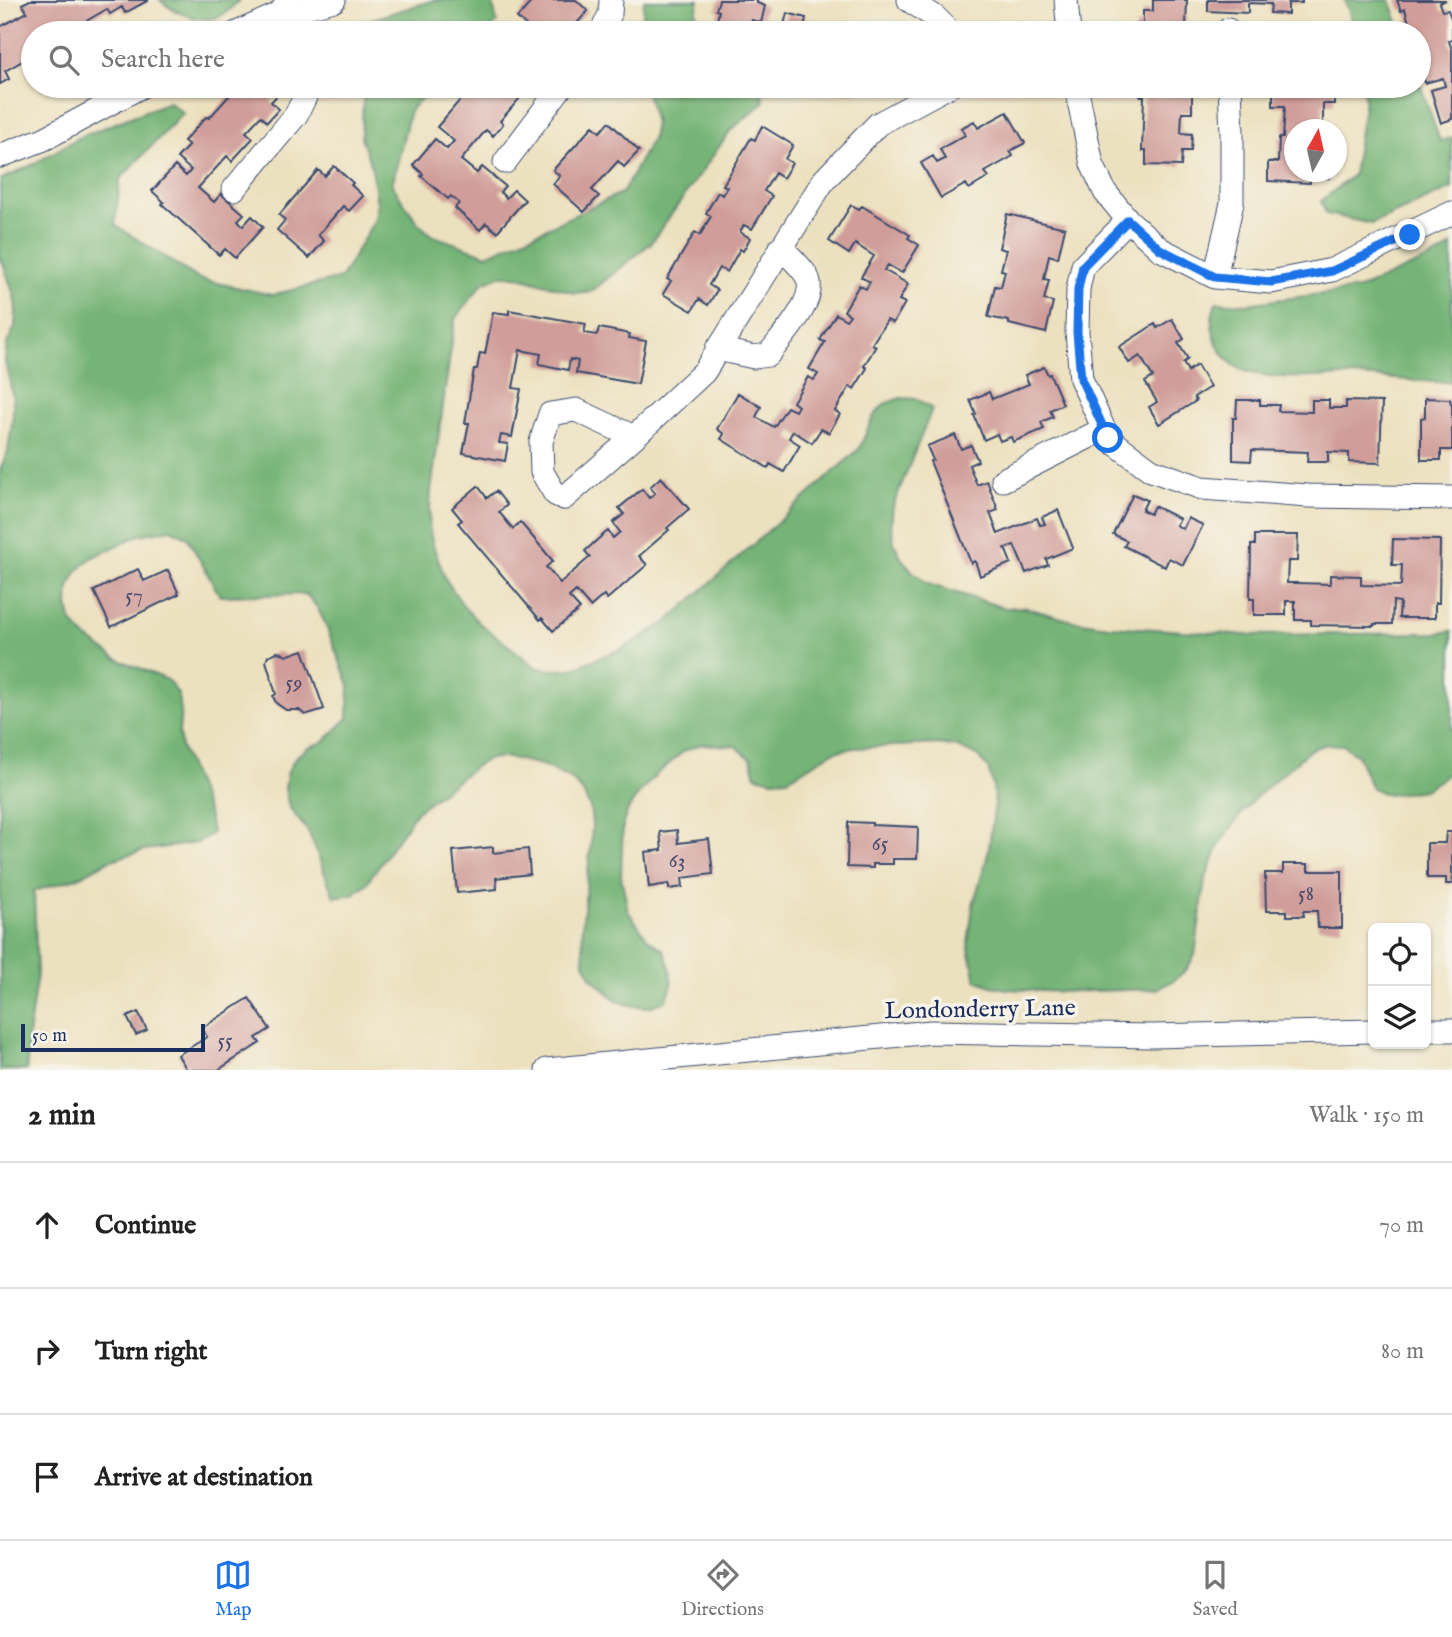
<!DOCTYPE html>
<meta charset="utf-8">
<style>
body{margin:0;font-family:"IM FELL English",serif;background:#f2f2f2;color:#222}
.controls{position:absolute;right:21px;bottom:21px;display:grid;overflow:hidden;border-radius:10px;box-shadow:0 2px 5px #0004}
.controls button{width:63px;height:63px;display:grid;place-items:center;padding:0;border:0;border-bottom:2px solid #e0e0e0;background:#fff;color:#222;font:35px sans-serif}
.compass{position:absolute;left:1284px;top:119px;width:63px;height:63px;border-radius:50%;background:#fff;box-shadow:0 2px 5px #0004;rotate:8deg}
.scale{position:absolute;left:21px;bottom:18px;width:184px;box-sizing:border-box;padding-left:7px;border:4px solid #1b2f5e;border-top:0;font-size:19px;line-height:24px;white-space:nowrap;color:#1b2f5e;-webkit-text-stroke:5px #f7f3e8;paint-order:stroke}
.stop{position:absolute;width:21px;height:21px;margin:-16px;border:5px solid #1a73e8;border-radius:50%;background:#fff}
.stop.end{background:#1a73e8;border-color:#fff;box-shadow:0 2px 7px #0008}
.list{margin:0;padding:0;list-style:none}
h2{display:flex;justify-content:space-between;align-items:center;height:91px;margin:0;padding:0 28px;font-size:30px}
h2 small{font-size:23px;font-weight:400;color:#767676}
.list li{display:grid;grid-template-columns:46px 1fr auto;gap:21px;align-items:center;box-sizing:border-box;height:126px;padding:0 28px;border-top:2px solid #e0e0e0}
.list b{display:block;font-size:26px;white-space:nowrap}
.list em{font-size:23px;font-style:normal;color:#767676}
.icon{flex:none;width:38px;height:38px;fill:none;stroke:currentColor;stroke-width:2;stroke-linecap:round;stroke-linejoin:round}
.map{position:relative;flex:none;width:1452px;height:1070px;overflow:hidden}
.search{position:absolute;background:#fff;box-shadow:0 2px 5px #0004;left:21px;right:21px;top:21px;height:77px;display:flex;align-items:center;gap:18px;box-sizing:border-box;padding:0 24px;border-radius:38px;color:#767676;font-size:26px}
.sheet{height:469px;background:#fff}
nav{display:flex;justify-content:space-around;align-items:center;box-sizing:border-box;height:98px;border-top:2px solid #e0e0e0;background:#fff;font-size:19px;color:#767676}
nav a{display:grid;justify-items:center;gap:4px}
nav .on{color:#1a73e8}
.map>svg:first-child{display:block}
.forest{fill:#74b476;stroke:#48726a;stroke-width:2}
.building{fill:#d09d9a}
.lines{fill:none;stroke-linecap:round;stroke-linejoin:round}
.street-casing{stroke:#3a4a6d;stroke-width:25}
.street{stroke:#fff;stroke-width:23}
.route{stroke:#1a73e8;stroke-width:9}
.labels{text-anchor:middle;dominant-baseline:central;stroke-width:7;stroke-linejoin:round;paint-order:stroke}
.number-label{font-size:21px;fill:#484a6d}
.street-label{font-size:24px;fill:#1b2f5e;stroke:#f7f3e8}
</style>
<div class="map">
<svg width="1452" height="1070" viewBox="0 0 1452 1070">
<rect width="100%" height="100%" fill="#f7f3e8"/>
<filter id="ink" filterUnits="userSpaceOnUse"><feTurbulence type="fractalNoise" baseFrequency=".0143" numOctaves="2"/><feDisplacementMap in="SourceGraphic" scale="14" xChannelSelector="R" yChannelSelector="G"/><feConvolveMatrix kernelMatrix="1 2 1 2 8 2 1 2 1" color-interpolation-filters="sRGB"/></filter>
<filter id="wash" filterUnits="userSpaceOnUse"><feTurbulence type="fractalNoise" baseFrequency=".00686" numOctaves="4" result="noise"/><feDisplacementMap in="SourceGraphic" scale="28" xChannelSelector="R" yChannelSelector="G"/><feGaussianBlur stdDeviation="1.57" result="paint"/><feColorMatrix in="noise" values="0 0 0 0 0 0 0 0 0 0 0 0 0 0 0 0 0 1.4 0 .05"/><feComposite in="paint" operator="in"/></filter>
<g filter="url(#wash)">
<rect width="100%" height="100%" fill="#ece1bf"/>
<path class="forest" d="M160 0H239C234 5 229 12 222 15 203 25 175 14 160 0Z
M434 0H492L497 23 486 33H357L362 22Z
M644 0H699L696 12 708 33H642Z
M1344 0H1390L1402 33H1353L1349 11Z
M1419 81 1440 141 1452 138V188L1372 224 1326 214 1321 201 1353 175 1365 99 1362 86H1419Z
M364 86H434L410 110 392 185 418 223 431 235 487 255 543 230 623 192 652 139 655 123 645 86H760L764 102 731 130 651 243 592 291 575 293 516 276H500L483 283 455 319 431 491 429 527 433 545 445 578 464 607 478 622 537 668 554 670 571 669 621 649 667 622 859 449 873 417 884 404 900 398 917 399 932 409 893 506 891 524 894 543 901 558 913 572 928 584 1005 608 1023 607 1073 621 1109 626 1246 635 1439 633 1452 631V771L1424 790 1387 795 1372 788 1357 755 1343 745 1327 744 1311 749 1255 798 1242 813 1220 843 1205 880 1195 955 1186 970 1173 981 1157 989 1061 992 1007 989 991 986 976 980 968 944 973 905 988 854 995 803 993 786 988 768 977 756 958 747 939 744 853 748 833 752 788 779 772 780 756 776 751 759 735 746 701 744 684 751 656 775 641 791 629 808 623 823 621 876 628 911 648 939 664 950 670 968 672 985 666 1001 649 1007 634 1006 617 1001 592 978 584 963 582 928 591 843 592 824 590 807 582 791 571 779 542 765 504 757 488 759 473 768 417 811 366 884 353 894 334 897 309 833 289 807 285 790 287 773 295 758 307 748 323 742 348 718 349 685 324 621 317 607 306 594 220 596 187 537 171 529 139 535 91 558 78 570 69 587 68 604 71 621 83 635 117 659 168 680 178 694 181 711 179 730 181 747 208 813 212 833 197 843 145 850 108 861 77 878 34 891 37 974 28 1036 27 1070H0V587L1 573 0 470 8 451 13 415V398L5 361 7 344 15 327 16 310 14 295 3 263 0 261V180L32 165 80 137 169 102 183 113 120 179 115 225 199 279 272 295 341 278 375 219 377 203 372 169 361 137Z
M1452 245V382C1418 382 1384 377 1350 376 1317 376 1281 381 1248 372 1226 366 1211 341 1212 318 1212 313 1215 307 1216 302L1246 304 1359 289 1442 253Z"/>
<g id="blocks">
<path class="building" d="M30 0H149L125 13 122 7 110 14 107 9 76 27 79 33H33V55L5 71 9 79 0 84V27L27 12 22 4Z
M533 0H576L588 11 568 33H520L527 26 517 18Z
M719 0H757V3L765 6 761 23 752 20 748 33 716 26 719 11 716 10Z
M1153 0H1187L1186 26H1175V33H1136V24H1143V11H1153Z
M1208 0H1302V3H1288V14L1270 13 1271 4 1248 3V13L1208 11Z
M1397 0H1446L1439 3 1442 11 1448 10 1452 21V40L1449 41 1452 50V119L1441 123 1431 90 1445 86 1443 78 1425 83 1420 66 1419 67V33H1412L1405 9 1401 11Z
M787 13 806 18 804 27 823 33H782Z
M238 86H275L281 91 271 102 279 109 267 122 261 116 246 132 253 138 232 161 227 156 198 188 214 202 221 194 244 214 238 220 243 226 252 216 263 227 235 258 225 249 219 255 162 204 164 202 152 191 175 166 186 176 191 170 177 158 189 145 184 141 206 117 209 118Z
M463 86H515L511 91 520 98 500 121 503 124 493 136 486 130 461 160 477 173 482 167 505 186 500 192 506 198 514 190 525 200 497 232 486 223 480 230 455 208 459 203 451 196 448 199 421 176 423 174 413 165 435 139 447 149 454 141 437 127 467 92 462 88Z
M827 86H856L853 94Z
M1140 86H1192V112H1182L1181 133 1192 134 1191 151H1182L1181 166 1146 165V151H1142L1144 96H1140Z
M1273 86H1326V88H1334V104H1323V130H1294V172H1329V178L1310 177V183L1268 181V162H1278L1279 138H1283L1285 106H1273Z
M1007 112 1025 143 1010 151 1013 156 985 172 989 177 969 189 966 184 941 198 921 163 933 156 937 163 945 159 940 149 965 135 961 128 974 121 978 128Z
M609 122 639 151 624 167 618 161 592 190 599 196 584 212 553 184 560 176 553 170 593 126 600 132Z
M762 126 793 145 785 159 792 163 783 178 775 173 764 191 772 196 752 229 744 225 740 232 750 238 743 251 740 249 727 272 719 268 709 285 717 290 708 305 699 299 692 311 663 294 671 281 667 279 695 232 700 235 711 216 706 213 718 192 722 195 727 187 723 185 751 138 755 140Z
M334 166 353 183 351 185 363 196 349 211 343 206 318 235 324 241 309 258 277 230 285 220 279 215 318 170 325 176Z
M851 205 859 209 862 206 910 235 908 238 919 245 902 273 888 265 884 270 908 284 899 300 905 303 893 323 887 320 872 344 876 346 864 366 867 368 854 389 850 386 835 411 840 414 829 433 821 429 812 443 793 431 789 438 800 445 784 472 770 464 768 468 721 439 724 434 717 429 738 393 761 407 756 417 774 427 787 407 795 411 798 406 793 402 808 377 814 380 818 374 809 369 825 342 820 340 836 314 846 320 850 315 844 311 859 285 866 289 870 282 861 277 874 256 855 244 849 254 829 241Z
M1007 214 1065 228 1058 258 1049 255 1044 279 1049 280 1044 300 1053 302 1046 333 1009 324V321L988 317 995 286 1001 287 1005 271 1001 270 1006 250 999 248Z
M509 310 586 324 584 333 597 335 599 328 630 334 629 338 646 341 638 384 576 373 578 361 570 359 568 370 539 364 541 354 520 350 513 388 521 389 512 437 501 435 499 443 508 444 505 461 463 453 469 423H465L474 369H477L480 353 485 354 493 312 509 314Z
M1172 319 1184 339 1178 343 1188 359 1183 363 1188 371 1197 365 1210 387 1194 397 1196 401 1159 424 1149 407 1157 402 1145 382 1153 377 1140 356 1129 363 1119 347 1155 324 1157 328Z
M1044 367 1048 375 1050 374 1063 404 1050 410 1053 417 1041 422 1044 429 1013 442 1011 437 1000 441 997 434 984 440 974 415 976 414 970 400 989 392 992 399 1029 384 1025 375Z
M1425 398 1450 399 1451 404H1452V450H1441V460H1421V418L1425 417Z
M1237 400H1260V405H1279L1278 411 1312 412V400H1329V408H1346V401L1382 402 1380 463 1349 462V453L1328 452V462H1307L1308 452 1252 450 1251 461 1233 460V418H1236Z
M955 435 961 449 971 445 978 461 969 465 977 485 987 481 998 510 990 513 998 534 1037 518 1040 525 1045 524 1042 517 1058 510 1073 548 1046 559 1048 565 1026 573 1014 545 1005 548 1011 563 980 576 975 561 971 563 930 461 933 460 927 446Z
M661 477 689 509 667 528 669 530 639 556 647 565 607 599 604 595 590 607 576 591 569 597 580 609 553 631 542 618 540 620 458 523 462 520 452 508 478 486 487 498 496 491 507 505 499 512 513 529 520 522 553 561 546 567 560 583 590 557 585 551 597 540 608 531 613 538 620 532 613 523 624 514 619 508 642 489 649 498 655 493 650 487Z
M1133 494 1147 500 1142 510 1150 514 1154 506 1180 519 1176 525 1183 529 1188 518 1203 525 1183 565 1169 558 1165 567 1124 546 1127 541 1113 534Z
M1255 535H1298L1297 561H1288L1287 583H1296L1330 584V575L1361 576V585L1401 586 1402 565H1392L1393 539 1440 540 1439 603H1435V618H1399L1400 602 1393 601 1392 624H1374V626L1311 625V620H1295V601H1286V615H1254V599H1250L1251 545H1255Z
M138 569 144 581 168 570 179 594 111 627 94 591Z
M303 650 324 709 305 715 299 710H286L276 703 273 696 276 694 266 661 268 656 277 652 282 653 286 656Z
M848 822 872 823V825L918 827 917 859H893V864H873V868L847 867Z
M677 830 678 843 709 839 713 874 682 878 683 887 669 889V884L649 887 645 852 662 850 660 832Z
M1446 832H1452V884H1446V878H1427V843H1445Z
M493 847V853L528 849 530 874 496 878 497 889 457 893 453 851Z
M1283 864H1308V871H1342V928H1318L1317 911H1303L1304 916H1287V911H1266L1265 873H1283Z
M249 998 270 1029 256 1038 260 1043 218 1070H187L178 1055 207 1037 202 1028Z
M138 1012 147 1030 136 1035 127 1017Z"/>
</g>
</g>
<g filter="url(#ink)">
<use href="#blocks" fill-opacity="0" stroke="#3a4a6d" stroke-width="2"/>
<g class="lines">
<defs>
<path id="street" d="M909 0 935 17 951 33
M1066 0 1069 33
M286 5 279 14 299 33
M1228 30V33
M237 33 279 14 334 0
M601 33 610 14 611 0
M1076 86 1092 164 1105 192 1128 220 1160 249 1215 277 1271 282 1332 270 1452 213
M0 156 44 139 142 86
M505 162 562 86
M234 189 296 115 305 97 307 86
M1128 220 1083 266 1078 289 1077 332 1081 379 1108 438 1151 470 1202 488 1308 496 1452 498
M1215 277 1232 203V133L1230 86
M717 349 754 357 768 355C781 338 821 297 806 275 800 265 789 256 781 247
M576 410 634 437 564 498 555 494 542 472 541 442 550 414Z
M634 437 704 372 824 180 878 124 949 86
M1003 480 1104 429
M1426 1030H1452
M547 1070 931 1032 1152 1036 1373 1031"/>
</defs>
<use href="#street" class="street-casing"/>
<use href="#street" class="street"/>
</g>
</g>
<g class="lines" filter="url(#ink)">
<path class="route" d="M1108 438 1081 379 1077 332 1078 289 1083 266 1128 220 1160 249 1215 277 1271 282 1332 271 1410 235"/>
</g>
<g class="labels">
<g class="number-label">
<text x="134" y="596">57</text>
<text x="294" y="683">59</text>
<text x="880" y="844">65</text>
<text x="677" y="861">63</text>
<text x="1306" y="894">58</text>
<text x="225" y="1041">55</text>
</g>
<g class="street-label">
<text transform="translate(980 1010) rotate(-1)">Londonderry Lane</text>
</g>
</g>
</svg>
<div class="controls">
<button><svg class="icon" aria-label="locate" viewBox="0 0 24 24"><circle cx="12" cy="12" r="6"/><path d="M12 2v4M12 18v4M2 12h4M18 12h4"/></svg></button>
<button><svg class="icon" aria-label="layers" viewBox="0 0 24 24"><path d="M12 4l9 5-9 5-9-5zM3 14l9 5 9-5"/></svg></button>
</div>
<svg class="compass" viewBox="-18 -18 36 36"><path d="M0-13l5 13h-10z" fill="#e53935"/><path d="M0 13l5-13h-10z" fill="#767676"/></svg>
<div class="scale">50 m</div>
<div class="stop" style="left:1108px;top:438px"></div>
<div class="stop end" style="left:1410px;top:235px"></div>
<div class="search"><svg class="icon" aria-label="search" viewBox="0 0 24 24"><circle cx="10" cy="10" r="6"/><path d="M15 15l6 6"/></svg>Search here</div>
</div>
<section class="sheet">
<h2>2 min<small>Walk · 150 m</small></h2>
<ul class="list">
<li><svg class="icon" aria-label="ahead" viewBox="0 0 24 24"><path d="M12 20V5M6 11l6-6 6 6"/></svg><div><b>Continue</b></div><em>70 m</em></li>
<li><svg class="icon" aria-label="right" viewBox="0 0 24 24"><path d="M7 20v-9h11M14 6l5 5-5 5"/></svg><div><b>Turn right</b></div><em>80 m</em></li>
<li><svg class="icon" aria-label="arrive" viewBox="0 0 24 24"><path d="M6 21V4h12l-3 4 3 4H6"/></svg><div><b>Arrive at destination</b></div></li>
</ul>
</section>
<nav>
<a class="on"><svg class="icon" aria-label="map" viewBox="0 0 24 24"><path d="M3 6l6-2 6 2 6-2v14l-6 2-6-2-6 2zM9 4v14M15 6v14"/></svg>Map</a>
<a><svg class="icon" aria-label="directions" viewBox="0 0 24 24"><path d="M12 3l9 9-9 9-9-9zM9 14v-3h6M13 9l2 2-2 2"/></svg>Directions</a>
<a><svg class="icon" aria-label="saved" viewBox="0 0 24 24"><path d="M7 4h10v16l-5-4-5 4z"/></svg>Saved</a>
</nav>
